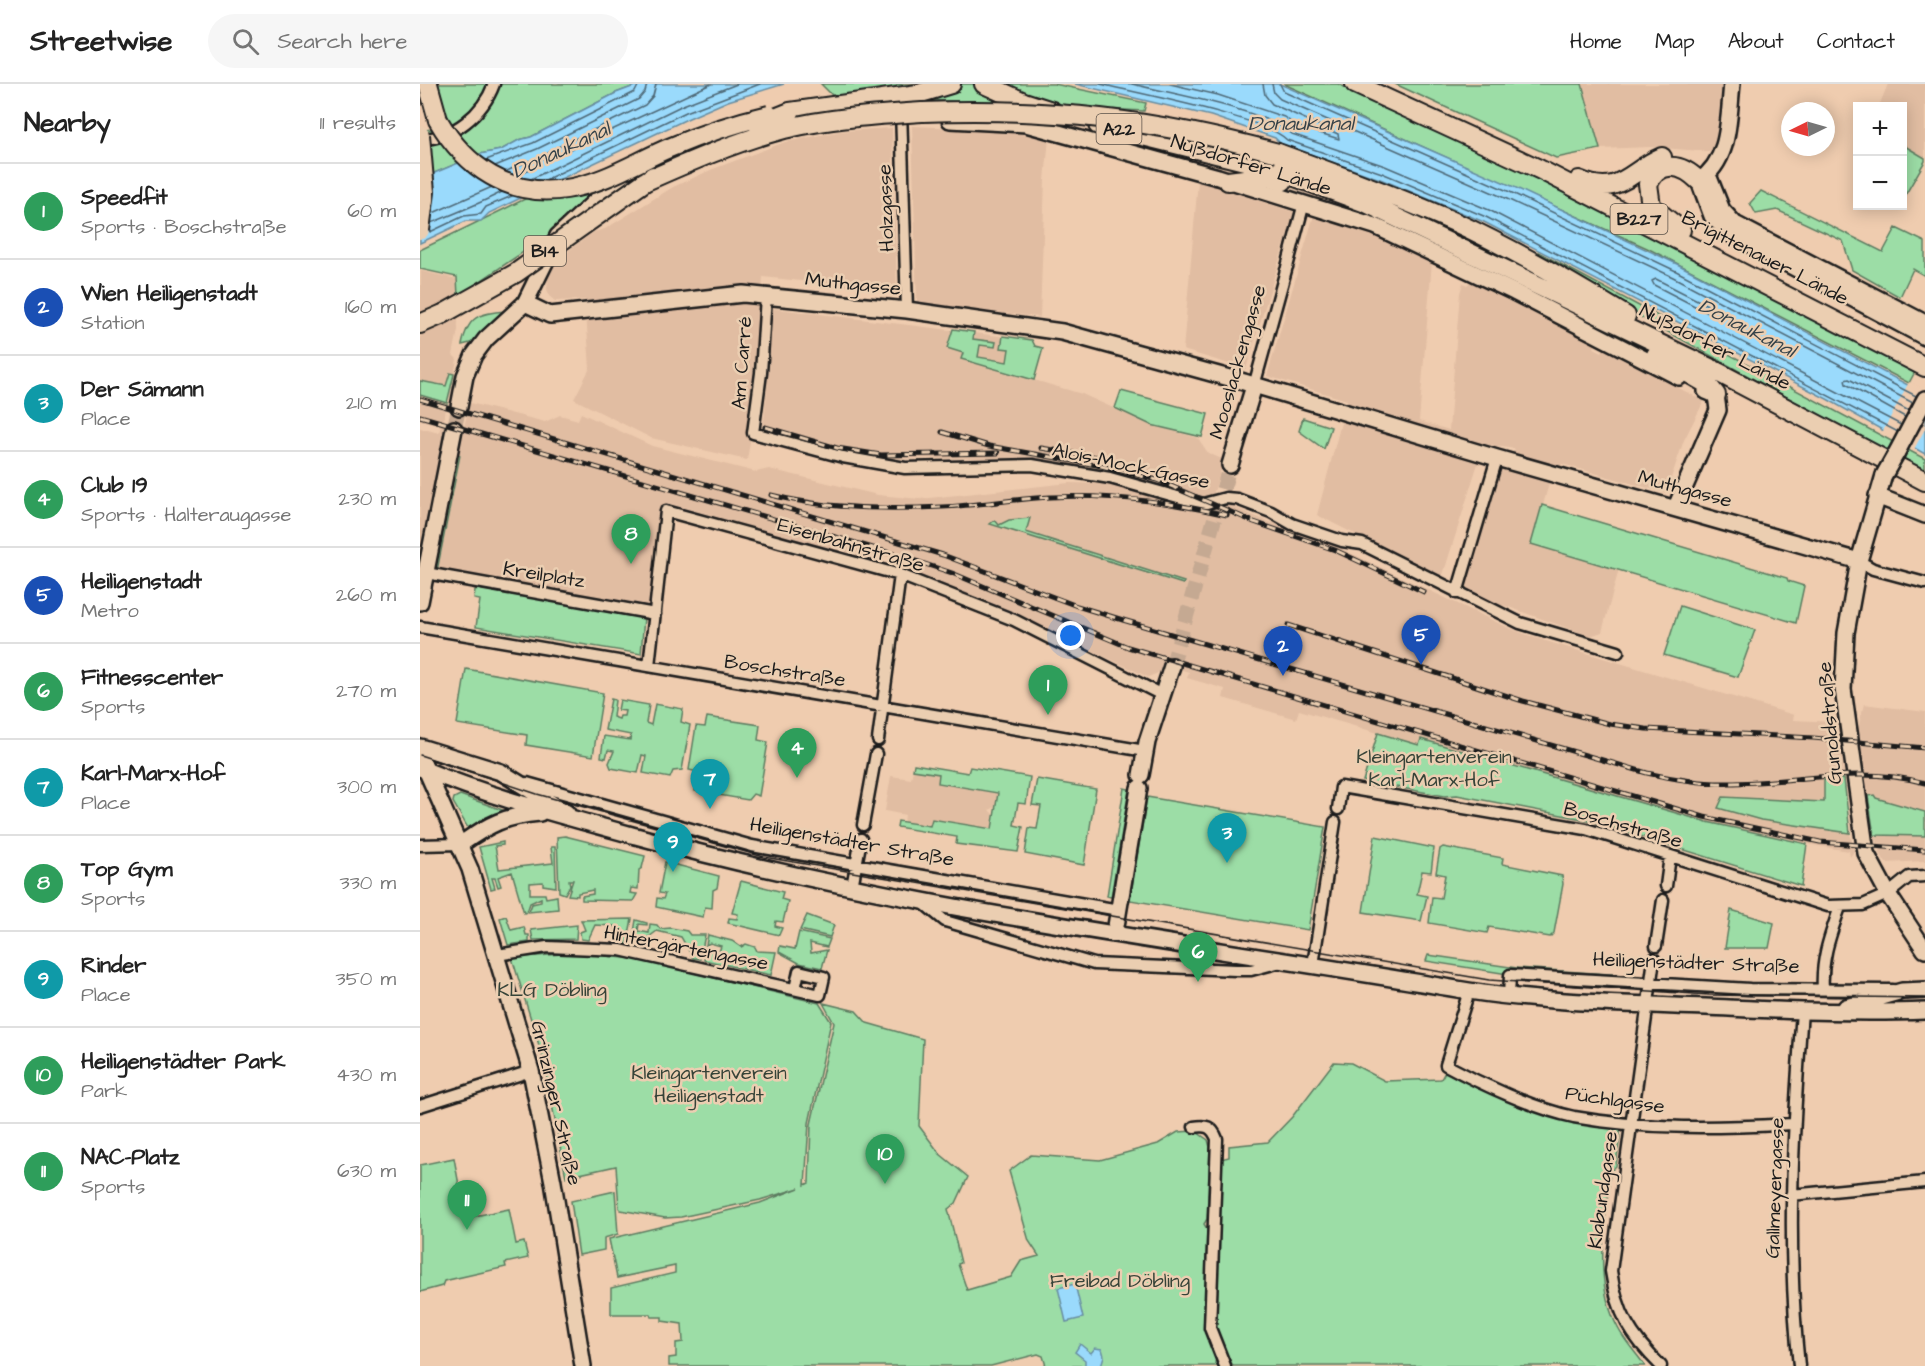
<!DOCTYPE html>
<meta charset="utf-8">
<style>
body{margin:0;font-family:"Architects Daughter",sans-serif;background:#f6f6f6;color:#222}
.controls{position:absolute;right:18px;top:18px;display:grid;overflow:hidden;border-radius:0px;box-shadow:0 3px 15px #0003}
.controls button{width:54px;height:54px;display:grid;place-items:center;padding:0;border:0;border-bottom:2px solid #e0e0e0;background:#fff;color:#222;font:30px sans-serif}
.compass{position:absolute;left:1361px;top:18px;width:54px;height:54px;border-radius:50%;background:#fff;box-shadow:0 3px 15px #0003;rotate:265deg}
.you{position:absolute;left:651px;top:552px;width:21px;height:21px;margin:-15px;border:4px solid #fff;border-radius:50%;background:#1a73e8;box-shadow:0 0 0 9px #1a73e833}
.badge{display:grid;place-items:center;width:39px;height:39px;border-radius:50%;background:#111827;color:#fff;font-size:20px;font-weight:700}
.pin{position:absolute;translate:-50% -50px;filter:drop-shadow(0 2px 3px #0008)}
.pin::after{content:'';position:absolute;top:32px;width:21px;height:18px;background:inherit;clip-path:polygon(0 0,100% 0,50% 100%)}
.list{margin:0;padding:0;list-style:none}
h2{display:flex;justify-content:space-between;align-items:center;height:78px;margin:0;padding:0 24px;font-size:26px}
h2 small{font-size:20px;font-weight:400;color:#767676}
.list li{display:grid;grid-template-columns:39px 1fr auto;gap:18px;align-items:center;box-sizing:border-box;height:96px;padding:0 24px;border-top:2px solid #e0e0e0}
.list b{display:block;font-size:22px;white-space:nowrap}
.list p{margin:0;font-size:20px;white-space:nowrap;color:#767676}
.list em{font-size:20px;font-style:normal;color:#767676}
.icon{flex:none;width:33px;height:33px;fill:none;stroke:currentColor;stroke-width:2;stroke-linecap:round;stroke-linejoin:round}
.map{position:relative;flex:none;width:1505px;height:1282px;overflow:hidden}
header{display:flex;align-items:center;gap:36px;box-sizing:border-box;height:84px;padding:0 30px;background:#fff;border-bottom:2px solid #e0e0e0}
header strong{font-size:28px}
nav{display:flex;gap:33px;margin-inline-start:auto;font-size:21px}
.search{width:420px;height:54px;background:#f6f6f6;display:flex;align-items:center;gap:15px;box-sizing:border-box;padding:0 21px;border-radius:33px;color:#767676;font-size:22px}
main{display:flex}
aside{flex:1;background:#fff}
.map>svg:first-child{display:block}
.built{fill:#e1bda2}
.green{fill:#9cdda6;stroke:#5c7c61;stroke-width:1.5}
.water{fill:#9adafc;stroke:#688ea2;stroke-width:1.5}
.pier{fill:#efccaf}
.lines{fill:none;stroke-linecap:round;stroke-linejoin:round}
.shore{stroke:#4e6876;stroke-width:1.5}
.secondary-tunnel{stroke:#c5a992;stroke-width:15;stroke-dasharray:15 8;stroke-linecap:butt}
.street-casing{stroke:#1c1c1c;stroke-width:15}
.secondary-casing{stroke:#1c1c1c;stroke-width:20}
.highway-casing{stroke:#1c1c1c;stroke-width:22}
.street{stroke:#ebceb1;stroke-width:10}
.secondary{stroke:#ebceb1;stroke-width:15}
.highway{stroke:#ebceb1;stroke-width:18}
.tram{stroke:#1c1c1c;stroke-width:1.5}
.rail-casing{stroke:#1c1c1c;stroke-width:5}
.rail{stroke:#ebceb1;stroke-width:3;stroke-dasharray:9;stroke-linecap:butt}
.secondary-bridge-casing{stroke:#1c1c1c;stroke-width:20;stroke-linecap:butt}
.highway-bridge-casing{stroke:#1c1c1c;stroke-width:22;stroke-linecap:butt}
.secondary-bridge{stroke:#ebceb1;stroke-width:15}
.highway-bridge{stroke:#ebceb1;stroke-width:18}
.labels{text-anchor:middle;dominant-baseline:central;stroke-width:5;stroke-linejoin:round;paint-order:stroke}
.shield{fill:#ebceb1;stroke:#5a5149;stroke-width:1.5}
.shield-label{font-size:18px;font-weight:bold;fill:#1c1c1c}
.street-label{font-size:20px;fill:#1c1c1c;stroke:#ebceb1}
.park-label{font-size:20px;fill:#364338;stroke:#ebceb1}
.water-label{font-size:21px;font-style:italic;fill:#354249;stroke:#ebceb1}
</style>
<header>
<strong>Streetwise</strong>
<div class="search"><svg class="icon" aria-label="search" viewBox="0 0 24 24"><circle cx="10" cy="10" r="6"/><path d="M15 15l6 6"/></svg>Search here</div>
<nav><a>Home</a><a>Map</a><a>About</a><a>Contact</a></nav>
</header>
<main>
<aside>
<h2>Nearby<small>11 results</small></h2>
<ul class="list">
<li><span class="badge" style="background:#2e9e5b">1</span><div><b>Speedfit</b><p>Sports · Boschstraße</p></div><em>60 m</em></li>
<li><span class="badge" style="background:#1a4fb4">2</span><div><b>Wien Heiligenstadt</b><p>Station</p></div><em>160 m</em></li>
<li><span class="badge" style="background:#0f9aa8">3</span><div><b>Der Sämann</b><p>Place</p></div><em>210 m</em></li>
<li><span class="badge" style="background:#2e9e5b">4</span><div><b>Club 19</b><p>Sports · Halteraugasse</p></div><em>230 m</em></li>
<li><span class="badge" style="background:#1a4fb4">5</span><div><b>Heiligenstadt</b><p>Metro</p></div><em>260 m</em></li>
<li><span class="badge" style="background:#2e9e5b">6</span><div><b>Fitnesscenter</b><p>Sports</p></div><em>270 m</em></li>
<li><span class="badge" style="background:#0f9aa8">7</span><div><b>Karl-Marx-Hof</b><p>Place</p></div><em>300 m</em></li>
<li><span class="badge" style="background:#2e9e5b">8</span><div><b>Top Gym</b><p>Sports</p></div><em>330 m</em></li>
<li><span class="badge" style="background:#0f9aa8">9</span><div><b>Rinder</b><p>Place</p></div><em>350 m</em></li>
<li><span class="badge" style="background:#2e9e5b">10</span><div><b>Heiligenstädter Park</b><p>Park</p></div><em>430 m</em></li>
<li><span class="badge" style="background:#2e9e5b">11</span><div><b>NAC-Platz</b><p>Sports</p></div><em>630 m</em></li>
</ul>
</aside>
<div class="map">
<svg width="1505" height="1282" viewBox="0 0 1505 1282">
<rect width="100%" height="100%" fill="#efccaf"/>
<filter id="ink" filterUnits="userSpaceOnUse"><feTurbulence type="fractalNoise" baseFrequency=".0167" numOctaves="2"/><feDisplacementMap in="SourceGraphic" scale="12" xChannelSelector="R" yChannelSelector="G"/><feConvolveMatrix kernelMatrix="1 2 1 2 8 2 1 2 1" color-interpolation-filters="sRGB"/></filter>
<g filter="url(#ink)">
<path class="built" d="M1162 0H1303L1294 68 1230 63 1180 65Z
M1468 0H1505V74L1483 61 1482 22H1459Z
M492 42 563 45 629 54 625 96 620 233 497 220Z
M472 44 477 207 343 193 333 340 327 376 231 354 154 315 170 284 165 216 135 217 129 212 127 205 129 181 174 148 185 145 253 103 293 85 365 58 421 47Z
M778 97 874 128 826 285 763 266Z
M894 131 930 141 1012 177 999 337 1029 346 1040 209 1043 199 1047 201 1051 197 1172 256 1176 258 1174 264 1182 268 1185 263 1189 268 1284 317 1264 356 1246 409 1142 380 1130 396 1112 460 1199 485 1182 548 1170 552 1083 521 1080 525 1045 506 1077 391 1095 365 1064 360 1022 494 897 431 927 316 847 292Z
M1 187 37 195 38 246 33 271 37 275 30 313 0 303Z
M350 224 612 256 615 262 623 264 614 296 662 310 731 341 778 354 788 369 804 376 792 414 844 436 892 451 1089 544 1116 554 1374 631 1373 636 1416 638 1424 694 1404 696V718L1298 724 1341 736 1430 749 1434 767 1430 773 1429 767 1350 754 1287 738 1001 655 999 661 879 626 876 635 803 614 805 605 767 594 769 588 743 580 738 589 728 593 616 540 485 485 487 477 472 473 418 467 247 419 235 530 6 489 0 521V344L19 349 21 341 0 336V311L27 319 23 341 43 347 50 319 125 338 140 331 158 336 161 329 232 362 336 388 349 385 458 411 500 415 649 399 691 400 801 426 753 406 672 384 606 374 468 375 414 366 343 347 347 303Z
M1444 620 1505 628V728L1456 714 1454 711 1448 712 1438 644Z
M493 686 519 690 518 699 579 709 576 723 569 726 574 731 572 745 513 735 511 742 484 738 485 731 465 727 471 692 491 695Z
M1454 751 1505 752V777L1466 779 1460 770Z"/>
<path class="green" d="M14 0H70L33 52 78 0H220L196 9 111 53 99 56 81 66 60 70 0 95V47L17 44Z
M401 0H634L726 19 724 27 412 11Z
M864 0H918L1149 108 1497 284 1489 299 1227 164Z
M975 0H1162L1180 65 1136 74Z
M1483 61 1505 74V77L1483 115Z
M1341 107 1463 168 1476 144 1505 158V192L1493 185 1480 213 1432 186 1423 157 1357 126 1336 130 1330 119Z
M165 109 173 121 38 212 37 193 0 185V166L107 114Z
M1118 168 1505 375V389L1115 175Z
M86 227 54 258 42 261C48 232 59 229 86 227Z
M533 245 554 248 553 255 576 258 575 263 560 261 558 273 587 278 589 265 581 264 583 252 612 256 615 262 623 264 614 296 541 275 543 269 527 264Z
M30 289 34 290 27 319 0 311V297L26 302Z
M701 307 788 330 782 353 731 341 695 324Z
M883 334 911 343 904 365 879 347Z
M35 368 40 371 17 487 13 480Z
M1122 421 1367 494 1368 497 1384 502 1376 539 1111 460Z
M610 434 606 448 764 498 763 500 570 440 575 436 579 441 589 436Z
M59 505 224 533 221 570 56 543 60 516 54 515 55 506Z
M1260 522 1335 546 1318 593 1244 571Z
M46 585 183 609 173 672 106 661 107 651 37 640Z
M191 615 195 616 193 633 199 635 200 632H204L205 627 198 626 200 616 229 621 226 639 231 641 235 620 263 625 261 638 270 641 262 686 253 687 250 694 223 689 226 672 222 671 218 689 191 684 189 679 194 667 188 666 186 674 181 673 184 652 210 656 211 651 185 646Z
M287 633 340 641 338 656 348 658 339 712 333 710 328 716 275 707 278 688 269 686 276 642 285 643Z
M958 649 999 661 1001 655 1287 738 1387 760 1381 802 1168 736 1037 711 1025 712 943 697Z
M494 680 548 689 550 683 610 693 606 720 598 719 594 741 603 743 598 768 536 760 537 753 477 743 478 737 510 742 512 735 572 745 578 709 518 699 519 690 493 686Z
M617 695 676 705 664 781 605 770 609 744 617 745 621 722 612 721Z
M1424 695 1430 749 1341 736 1298 724 1303 713 1404 718V696Z
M704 704 709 705 691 813 687 812Z
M40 711 85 727 86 728 48 744 33 718 34 714Z
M1454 711 1456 714 1505 728V752L1454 751 1448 712Z
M727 713 905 743 888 846 710 816Z
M145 752 225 772 222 784 219 786 218 805 211 804 210 809 217 810 213 817 162 816V812L173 810V806L158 809V812L148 811 153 796H149L150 801 145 810 139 808 137 753Z
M955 752 1014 764 1011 788 1002 787 997 810 1007 812 1001 837 943 828Z
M83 758V761L75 762 79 785 133 779 131 763H135L136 803 123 801V798L110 799V810H125L126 814 137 812 138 825 109 828 112 820 121 818V814L110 819 107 828 104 829 92 788 78 793 81 802 78 803 75 794H72L75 804 71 805 59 763Z
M1023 763 1083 774 1082 780 1142 792 1143 800 1134 849 1130 853 1069 843 1067 849 1009 839 1012 813 1021 814 1025 791 1016 789 1020 765Z
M245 778 299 792 297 804 293 806 292 824 285 823 283 833 236 823 237 814 243 815 245 810 239 809Z
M321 797 363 808 361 815 368 817 363 838 356 837 355 842 362 844 359 851 308 839 309 834 317 835 318 830 312 829Z
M1311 826 1354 839 1349 864H1305Z
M387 831 414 841 410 853 380 846Z
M86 832 91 846 104 843 106 851H109V858L88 861 80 834Z
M212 835 207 860 201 859 194 842 175 841 168 856 161 855 160 848 165 846 161 836Z
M216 836 227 839V841L219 840 218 847 229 849 230 840 237 841 240 845 251 844 267 847 270 851H285L280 875 273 874 261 853 237 847 218 861H212Z
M157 841 156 855 113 856 111 846Z
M379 848 410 855 407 863 390 859 391 869 407 866 402 884 379 879 359 868 360 862 375 865Z
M288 851 312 857 321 863 326 860 335 863 337 867 356 868 351 891 284 876 286 864 299 868 301 862 290 859 286 861Z
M154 869 215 875 399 919 411 938 389 1039 385 1101 389 1099 391 1040 414 939 403 919 436 927 447 939 503 955 499 1042 520 1070 548 1093 536 1119 528 1125 541 1179 538 1180 547 1206 591 1193 601 1177 619 1172 609 1157 589 1087 611 1071 680 1076 738 1060 758 1048 775 1047 788 1056 790 1063 787 1135 784 1140 787 1145 784 1246 799 1276 795 1278 798 1282H626L623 1272 618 1270 571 1282H249V1274L256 1273V1259L263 1258 262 1240 242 1237V1233H231L230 1230H191V1204L255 1189V1182L197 1194 189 1155 340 1119 379 1104 340 1116 261 1133 245 1134 201 1126 199 1124 196 1082 146 1093 123 974 92 874Z
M1008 871 1097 884 1220 892 1223 896 1088 890 1006 877Z
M914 978 931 979 965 997 1021 995 1025 988 1087 1013 1201 1042 1196 1082 1190 1088C1186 1140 1172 1196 1198 1244 1205 1258 1217 1270 1225 1282H813L793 1243 801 1075 809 1073V1062L848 1058 872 1033Z
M34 1074 45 1134 89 1125 96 1160 104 1158 108 1174 85 1179 86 1183 24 1197 22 1202 0 1208V1081Z
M195 1107 198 1150 184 1154V1166L159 1171 151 1117Z"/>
<path class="water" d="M220 0H364L308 17 269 34 69 129 61 137H46L0 159V95L60 70 81 66 99 56 111 53 196 9Z
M655 0H860L1092 102 1259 181 1505 310V370L1407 315 1064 138 960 95 861 60 855 54 791 32Z
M655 1200 663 1234 646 1238 638 1204Z
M660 1260 671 1269 675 1264 682 1265 684 1272 681 1282H665V1276L655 1268Z"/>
<path class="pier" d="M1489 298 1505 307V345L1493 367 1462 349Z"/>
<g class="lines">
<path class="shore" d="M236 0 233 12 225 21 132 66 124 72V75L127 76 291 0
M680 0C716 9 847 34 867 56L962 89 1066 133 1478 348
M712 0C749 9 846 26 872 50L965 82 1069 126 1481 341
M750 0 798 11 864 33 877 42 919 55 918 50 852 20 845 11 843 0
M852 0 854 9 860 15 1087 115 1253 193 1493 319
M860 0 864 8 1090 108 1256 187 1496 312
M66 76 113 59 215 8 219 0
M75 82 117 65 219 15 225 8 227 0
M87 87 108 77 119 76 118 81 97 91
M111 95 263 21 317 0
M125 96 266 28 340 0
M13 129 72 103
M11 139C36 129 59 120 82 108
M10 148 44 132 61 130 66 123 92 112
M1236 195 1301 228 1302 232 1298 234 1234 201 1232 197Z
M1485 333 1426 300 1425 296 1429 295 1489 327"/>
<path class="secondary-tunnel" d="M34 345 39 323
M752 582 810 381"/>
<defs>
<path id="street" d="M481 25 487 226
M0 55C33 55 63 30 74 0
M867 183 884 119
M346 212 341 289 333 349 423 373 485 384 612 381 690 394 783 420 806 414 817 415 851 428 872 440 922 457 942 460 1100 539 1198 568
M834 302 866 186
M1439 477 1453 485 1505 499
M6 489 235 530
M1037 509 1077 374
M0 543 725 667
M229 582 246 427 480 491 594 536 742 611
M458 656 480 491
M107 699 332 762 699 826
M918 725 921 703 1166 745 1408 822 1443 821 1468 810 1489 793 1505 792
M443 741 456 670
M0 761 41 760
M1246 802 1250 772
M432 803 441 755
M502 818 525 837 674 880 816 886H831L857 879
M1236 862 1243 816
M77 871 127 863 200 866 400 911 404 893 379 887 375 905
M1234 875 1191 1187C1197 1230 1211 1252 1241 1282
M893 881 915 738
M1403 905C1401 875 1410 852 1420 823
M1049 907 1026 981C1061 1000 1115 1025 1154 1033 1226 1046 1301 1044 1374 1040
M1089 913 1090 891 1330 905 1473 906
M0 1022 111 987
M774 1043C786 1041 792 1042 797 1055L790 1244 805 1282
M1371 1111 1505 1098
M1379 1282C1366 1160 1373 1048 1382 927"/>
<path id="secondary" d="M1312 0C1308 36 1311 75 1279 97L1292 132 1309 149 1505 253
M530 36 606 40 798 93 955 142 1094 208 1259 293
M1288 91 1302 126 1315 140 1505 239
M105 219 130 231 323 210 487 226 642 248 824 298 1077 374 1439 477
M39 323 45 292 54 271 66 255 105 219 138 152 184 109 277 66
M1477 368 1505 315
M810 381 834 302
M1464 391 1439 477 1426 549 1423 605 1446 769 1468 810 1505 866
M1457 412 1505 431
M1256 423 1298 326 1296 311 1286 307
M0 518 34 345
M0 663 81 688 147 729
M0 672 50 785 111 987 133 1098 163 1282
M0 684C71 713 142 732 216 752 488 827 771 859 1049 907 1127 919 1207 920 1286 923 1359 926 1432 930 1505 927
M721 691 727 658 752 582
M41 760C69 740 85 732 120 729
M695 848 719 704
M1426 923 1482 907 1505 906"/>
<path id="highway" d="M8 0 18 36
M564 0 604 18 632 27
M935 0 1119 85 1505 283
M370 28 498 10 531 0
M678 41 845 82 946 119 1290 284 1505 397
M858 69C919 91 979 113 1037 139 1095 166 1152 199 1206 232
M1159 96C1200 114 1209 87 1242 73
M808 97 849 92 863 97
M1261 146 1231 122 1228 100C1240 75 1262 80 1279 97
M0 240 23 230
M1236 271 1287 300 1296 311"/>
</defs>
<use href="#street" class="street-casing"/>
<use href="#secondary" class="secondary-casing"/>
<use href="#highway" class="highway-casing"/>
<use href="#street" class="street"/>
<use href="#secondary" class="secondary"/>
<use href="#highway" class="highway"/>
<path class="tram" d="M0 671 117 710 344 773 1069 896 1289 911 1505 914"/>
<defs>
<path id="rail" d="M0 315 523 471 657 522 703 536 1227 689C1254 695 1281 700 1309 699 1376 699 1439 681 1505 699
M0 332 487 474 532 489 708 563 1284 733 1400 758 1505 766
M345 343 417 364 461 371 578 369
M522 348 569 362 677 381 737 396 834 438 915 466 1004 508
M621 364 683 374
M351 411C406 425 465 426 522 423 559 421 595 415 631 413 690 410 750 418 807 431
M868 541 1103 617 1190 640 1226 645 1393 654 1505 664"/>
</defs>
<use href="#rail" class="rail-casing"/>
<use href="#rail" class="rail"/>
<defs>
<path id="secondary-bridge" d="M1464 391 1477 368"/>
<path id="highway-bridge" d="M18 36C45 83 90 114 146 105 182 100 216 78 249 64 282 50 315 39 349 31
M338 41 370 28
M0 51 5 108 0 146
M224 98C269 78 315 58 364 45 410 34 457 31 503 28 629 23 737 36 858 69
M23 230 96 189 233 92"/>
</defs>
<use href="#secondary-bridge" class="secondary-bridge-casing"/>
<use href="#highway-bridge" class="highway-bridge-casing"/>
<use href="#secondary-bridge" class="secondary-bridge"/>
<use href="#highway-bridge" class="highway-bridge"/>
</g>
</g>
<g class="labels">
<g class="shield">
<rect x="676.5" y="30" width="45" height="30" rx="4.5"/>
<rect x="1190.5" y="120" width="57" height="30" rx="4.5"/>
<rect x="104" y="152" width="42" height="30" rx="4.5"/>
</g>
<g class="shield-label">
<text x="699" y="45">A22</text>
<text x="1219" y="135">B227</text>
<text x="125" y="167">B14</text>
</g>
<g class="street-label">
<text transform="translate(831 81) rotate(17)">Nußdorfer Lände</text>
<text transform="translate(466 124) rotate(-92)">Holzgasse</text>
<text transform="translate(1345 174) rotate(27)">Brigittenauer Lände</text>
<text transform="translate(433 200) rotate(6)">Muthgasse</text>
<text transform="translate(1295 263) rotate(27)">Nußdorfer Lände</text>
<text transform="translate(818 278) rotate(-74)">Mooslackengasse</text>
<text transform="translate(322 279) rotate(-86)">Am Carré</text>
<text transform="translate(711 382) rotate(12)">Alois-Mock-Gasse</text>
<text transform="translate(1265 405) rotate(15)">Muthgasse</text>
<text transform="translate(431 461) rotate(16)">Eisenbahnstraße</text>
<text transform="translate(124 491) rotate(9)">Kreilplatz</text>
<text transform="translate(365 587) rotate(9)">Boschstraße</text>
<text transform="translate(1410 639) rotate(-95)">Gunoldstraße</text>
<text transform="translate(1203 741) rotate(16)">Boschstraße</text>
<text transform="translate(432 758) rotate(10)">Heiligenstädter Straße</text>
<text transform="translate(266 864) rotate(11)">Hintergärtengasse</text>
<text transform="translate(1276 879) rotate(2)">Heiligenstädter Straße</text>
<text transform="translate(1195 1016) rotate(8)">Püchlgasse</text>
<text transform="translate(136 1019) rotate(77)">Grinzinger Straße</text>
<text transform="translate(1355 1104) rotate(-88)">Gallmeyergasse</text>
<text transform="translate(1183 1106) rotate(-82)">Klabundgasse</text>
</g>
<g class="park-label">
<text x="1014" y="673">Kleingartenverein<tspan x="1014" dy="23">Karl-Marx-Hof</tspan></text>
<text x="132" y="906">KLG Döbling</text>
<text x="289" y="989">Kleingartenverein<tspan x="289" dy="23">Heiligenstadt</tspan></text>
<text x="700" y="1197">Freibad Döbling</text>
</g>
<g class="water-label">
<text x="881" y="39">Donaukanal</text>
<text transform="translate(141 66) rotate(-25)">Donaukanal</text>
<text transform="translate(1327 244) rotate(27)">Donaukanal</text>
</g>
</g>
</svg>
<div class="controls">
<button>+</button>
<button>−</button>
</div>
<svg class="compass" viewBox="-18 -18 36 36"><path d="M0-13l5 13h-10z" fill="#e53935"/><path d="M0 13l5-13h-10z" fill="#767676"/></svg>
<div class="you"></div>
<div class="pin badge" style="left:628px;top:631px;background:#2e9e5b">1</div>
<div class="pin badge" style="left:863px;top:592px;background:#1a4fb4">2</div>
<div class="pin badge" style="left:807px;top:779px;background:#0f9aa8">3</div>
<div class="pin badge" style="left:377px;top:694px;background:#2e9e5b">4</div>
<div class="pin badge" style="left:1001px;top:581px;background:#1a4fb4">5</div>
<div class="pin badge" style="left:778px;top:898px;background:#2e9e5b">6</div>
<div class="pin badge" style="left:290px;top:725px;background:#0f9aa8">7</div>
<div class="pin badge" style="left:211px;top:480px;background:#2e9e5b">8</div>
<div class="pin badge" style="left:253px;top:788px;background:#0f9aa8">9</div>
<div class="pin badge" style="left:465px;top:1100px;background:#2e9e5b">10</div>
<div class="pin badge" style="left:47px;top:1146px;background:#2e9e5b">11</div>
</div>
</main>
